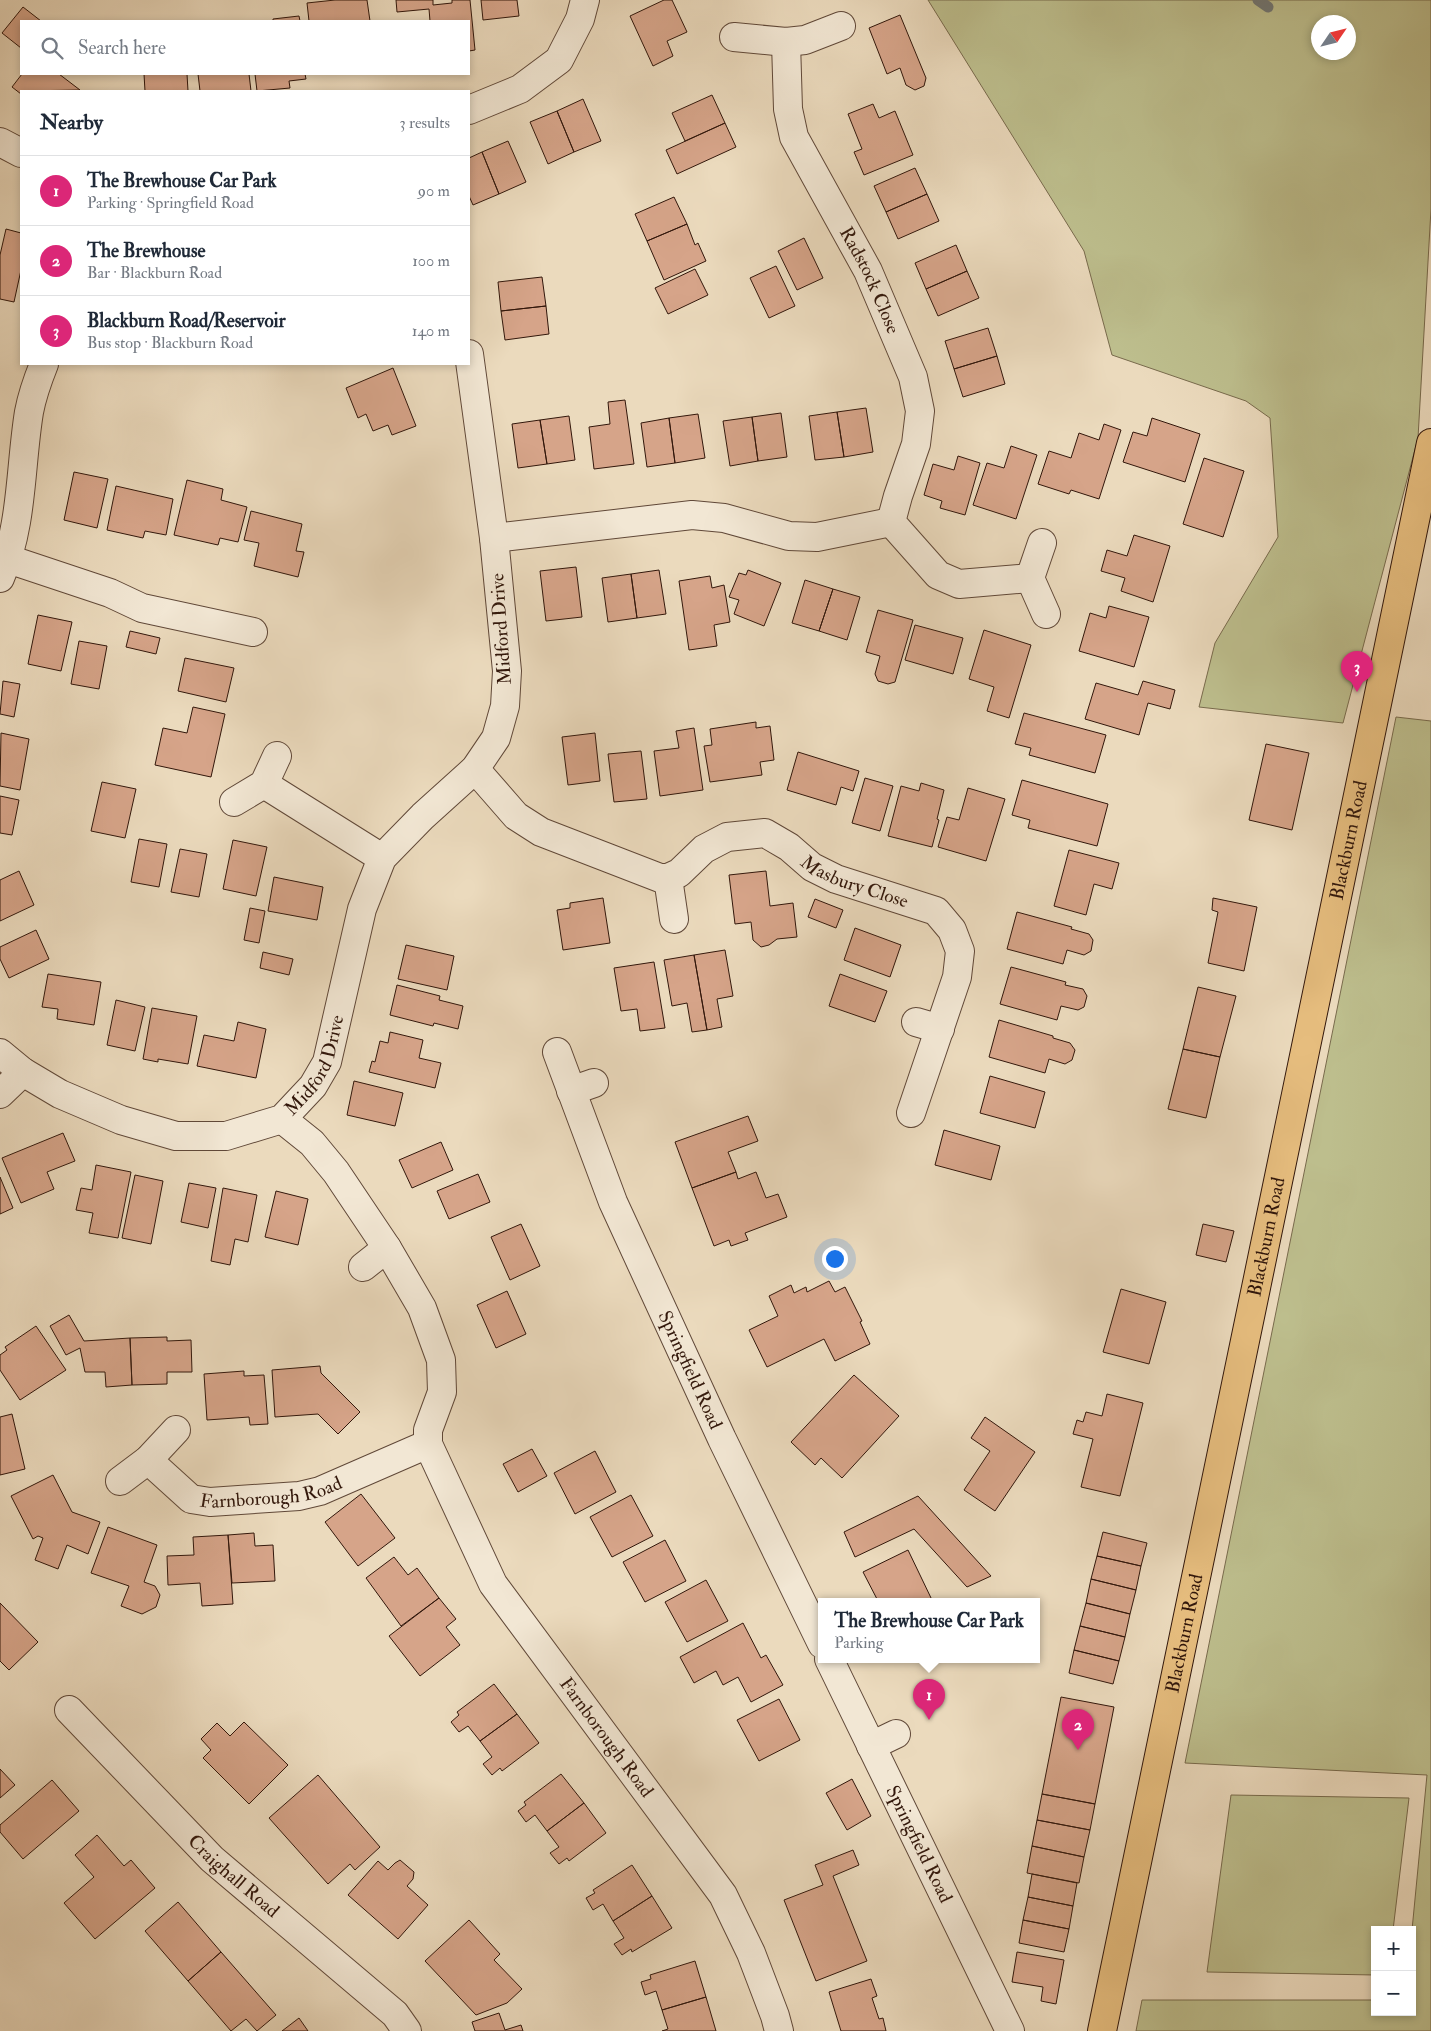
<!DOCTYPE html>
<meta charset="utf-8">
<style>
body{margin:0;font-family:"IM FELL Double Pica",serif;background:#f6f6f7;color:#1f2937}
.controls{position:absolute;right:15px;bottom:15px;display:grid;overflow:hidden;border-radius:0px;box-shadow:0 2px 8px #0003}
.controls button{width:45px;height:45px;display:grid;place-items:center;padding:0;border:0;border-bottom:1px solid #e0e1e3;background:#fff;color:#1f2937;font:25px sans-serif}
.compass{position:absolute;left:1311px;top:15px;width:45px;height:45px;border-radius:50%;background:#fff;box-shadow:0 2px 8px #0003;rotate:55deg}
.you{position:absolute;left:834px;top:1258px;width:18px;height:18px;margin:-12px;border:4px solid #fff;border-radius:50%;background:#1a73e8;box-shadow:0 0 0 8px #1a73e833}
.badge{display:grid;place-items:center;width:32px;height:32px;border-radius:50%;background:#db2777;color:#fff;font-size:16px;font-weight:700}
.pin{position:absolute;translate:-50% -41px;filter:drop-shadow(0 1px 2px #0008)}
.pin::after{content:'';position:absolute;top:26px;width:18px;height:15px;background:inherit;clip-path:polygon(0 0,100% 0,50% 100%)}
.popup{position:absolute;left:818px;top:1598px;width:222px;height:65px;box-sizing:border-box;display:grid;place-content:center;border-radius:0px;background:#fff;filter:drop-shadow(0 1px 4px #0005);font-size:16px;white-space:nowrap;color:#747a83}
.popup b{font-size:19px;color:#1f2937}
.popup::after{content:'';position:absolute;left:50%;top:100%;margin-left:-10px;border:10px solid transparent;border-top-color:#fff}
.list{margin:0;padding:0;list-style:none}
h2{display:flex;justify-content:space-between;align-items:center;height:65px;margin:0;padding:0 20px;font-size:21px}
h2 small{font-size:16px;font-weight:400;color:#747a83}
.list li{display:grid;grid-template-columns:32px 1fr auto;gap:15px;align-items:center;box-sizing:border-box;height:70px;padding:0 20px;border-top:1px solid #e0e1e3}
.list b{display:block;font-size:19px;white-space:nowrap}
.list p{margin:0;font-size:16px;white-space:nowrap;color:#747a83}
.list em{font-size:16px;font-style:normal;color:#747a83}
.icon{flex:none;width:28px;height:28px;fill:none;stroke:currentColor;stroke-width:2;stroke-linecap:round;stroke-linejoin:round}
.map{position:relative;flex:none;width:1431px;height:2031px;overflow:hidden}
.search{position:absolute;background:#fff;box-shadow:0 2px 8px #0003;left:20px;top:20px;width:450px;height:55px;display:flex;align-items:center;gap:12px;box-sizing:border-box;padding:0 18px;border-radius:0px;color:#747a83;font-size:19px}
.panel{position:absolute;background:#fff;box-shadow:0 2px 8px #0003;left:20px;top:90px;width:450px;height:275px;border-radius:0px}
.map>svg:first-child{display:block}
.green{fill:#bdbe8d;stroke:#786a4c;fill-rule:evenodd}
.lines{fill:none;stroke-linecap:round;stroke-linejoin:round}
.stream{stroke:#727875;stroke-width:11}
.building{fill:#d6a489;stroke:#32170b}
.minor-casing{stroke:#604838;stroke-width:30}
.highway-casing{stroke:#32170b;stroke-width:30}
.minor{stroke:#f2e7d4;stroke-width:28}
.highway{stroke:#e6bd7e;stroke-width:28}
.labels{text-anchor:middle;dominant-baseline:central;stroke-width:5;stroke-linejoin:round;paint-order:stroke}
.street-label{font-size:19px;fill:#32170b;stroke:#f2e7d4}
</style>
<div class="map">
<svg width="1431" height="2031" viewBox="0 0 1431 2031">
<rect width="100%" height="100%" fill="#ebdabd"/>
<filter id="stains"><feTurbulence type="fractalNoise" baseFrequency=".004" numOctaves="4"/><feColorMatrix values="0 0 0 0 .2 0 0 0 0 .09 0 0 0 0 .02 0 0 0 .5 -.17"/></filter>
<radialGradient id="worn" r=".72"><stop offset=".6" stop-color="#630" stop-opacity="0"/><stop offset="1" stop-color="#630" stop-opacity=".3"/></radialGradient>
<path class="green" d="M928 0H1431V209L1418 438 1343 723 1199 707 1215 643 1278 537 1270 418 1246 401 1112 355 1084 251ZM1318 22H1348V52H1318Z
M1396 717 1431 721V2031H1136L1142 2000H1375V2012H1412V1930L1427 1775 1185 1763Z
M1231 1795 1409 1798 1393 1930H1375V1975L1207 1972Z"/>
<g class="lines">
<path class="stream" d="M1258 0 1268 7"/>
</g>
<path class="building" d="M335 0H367L370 21H309L307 3Z
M396 0H433V5L452 3V0H470L475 50 469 51V21H430L429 9 397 12Z
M481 0H517L519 16 483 20Z
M664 0H672L687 32 667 41 673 56 653 66 630 16Z
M23 7 41 21H21V48L2 33Z
M900 15 926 78 924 86 915 90 906 85 900 68 887 74 869 28Z
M299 16 300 21H273V19Z
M22 74H59L80 90 21 91V94L12 87Z
M144 74H187L188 91H145Z
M198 74H249L251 91H200Z
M255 74H305L306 79 289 81 290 88 257 91Z
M712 95 725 123 685 141 672 113Z
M583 99 601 141 574 152 557 111Z
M873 104 879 118 895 111 913 155 864 175 854 152 862 149 848 114Z
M557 111 574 152 548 164 530 122Z
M725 123 736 147 677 174 666 150Z
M508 141 526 182 499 194 482 152Z
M482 152 499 194 473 205 469 196V158Z
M915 168 927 194 886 212 874 186Z
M927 194 939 221 898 239 886 212Z
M674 197 687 224 647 241 635 214Z
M687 224 695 245 698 243 706 261 664 280 647 241Z
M6 229 21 233V270L14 302 0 299V255Z
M804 238 823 278 797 290 778 251Z
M956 245 967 271 926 289 915 263Z
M776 266 795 306 769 318 750 278Z
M695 269 708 295 668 314 655 288Z
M967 271 979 298 938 316 926 289Z
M542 277 546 306 501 311 498 282Z
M546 306 549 334 505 340 501 311Z
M988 328 997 356 954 369 945 341Z
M997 356 1005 384 963 397 954 369Z
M393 368 416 426 392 435 388 425 373 431 366 414 358 418 346 388Z
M625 400 634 464 594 469 589 427 610 424 608 402Z
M866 408 873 452 844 457 837 412Z
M837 412 844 457 815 460 809 416Z
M781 413 787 457 758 461 752 417Z
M698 414 705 458 675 463 669 418Z
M569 416 575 460 547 464 540 420Z
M752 417 758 461 730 466 723 421Z
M669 418 675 463 647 467 641 423Z
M1152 418 1200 434 1185 482 1123 462 1133 432 1147 436Z
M540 420 547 464 518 468 512 424Z
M1104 424 1121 430 1099 499 1071 490 1069 494 1038 484 1049 451 1071 458 1079 433 1099 440Z
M1011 446 1037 455 1016 519 973 505 987 463 1004 468Z
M958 456 980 463 965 515 940 508 942 501 924 495 933 464 954 470Z
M1204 458 1244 471 1223 537 1183 524Z
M74 472 108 479 97 528 64 520Z
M187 480 223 489 221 500 247 507 238 542 220 538 218 545 174 535Z
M116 486 173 499 166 535 145 531 143 538 107 530Z
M251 511 302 524 296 551 304 552 298 577 254 566 259 543 244 540Z
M1134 535 1170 546 1153 602 1121 591 1125 578 1101 571 1107 550 1127 556Z
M576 567 582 617 546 621 540 571Z
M659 570 666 614 637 618 631 574Z
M748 570 781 583 764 626 734 614 739 600 729 597 739 573 746 575Z
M631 574 637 618 608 622 602 578Z
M710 576 712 588 724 585 730 622 714 625 717 646 689 650 679 581Z
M805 580 833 589 819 631 792 623Z
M833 589 860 597 847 640 819 631Z
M1109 606 1149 617 1134 667 1079 651 1090 613 1106 618Z
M878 610 913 620 895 682 888 684 878 681 875 674 880 656 866 652Z
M38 615 72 622 61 671 28 664Z
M915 625 963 638 953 674 905 660Z
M984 630 1031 645 1009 718 987 711 994 687 969 679Z
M130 631 160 638 156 654 126 647Z
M79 641 107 646 99 689 71 684Z
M185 658 234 668 226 702 178 691Z
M3 681 20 684 14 717 0 714Z
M1143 681 1175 690 1170 709 1148 703 1139 735 1085 719 1096 683 1138 695Z
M193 707 225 714 211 777 155 765 163 728 187 733Z
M1024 713 1106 735 1095 773 1029 755 1031 748 1015 744Z
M756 722V728L770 726 774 760 760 762 762 775 710 782 704 746 712 745 710 729Z
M694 728 703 790 660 796 654 751 679 748 676 731Z
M1 733 29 739 20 790 0 786Z
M595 733 600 781 568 785 562 737Z
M1266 744 1309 753 1292 830 1249 820Z
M641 751 647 799 614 802 608 754Z
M798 752 859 771 853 791 841 787 836 805 787 790Z
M865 778 893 786 880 831 852 823Z
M1022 780 1108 804 1097 846 1028 828 1030 820 1012 815Z
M102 782 136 789 125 838 91 831Z
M921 783 944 790 937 819 939 820 932 847 888 836 901 786 919 791Z
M968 788 1005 799 986 861 938 847 947 817 959 820Z
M0 796 19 800 12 835 0 833Z
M139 839 167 844 159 887 131 882Z
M233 840 267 847 256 896 223 889Z
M180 849 207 854 199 897 171 892Z
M1069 850 1119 863 1112 889 1094 884 1086 915 1054 906Z
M19 871 34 905 0 921V880Z
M766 871 770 906 793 903 797 937 777 939 769 945 761 947 753 940 751 922 735 924 729 875Z
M274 877 323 887 317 920 268 911Z
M603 898 610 943 563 950 557 910 570 908V903Z
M1213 898 1257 907 1244 971 1208 963 1218 912 1212 910Z
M815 899 843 910 836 928 808 917Z
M250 908 265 911 259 943 244 940Z
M1017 912 1072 927 1071 929 1089 934 1093 940 1091 951 1084 955 1067 950 1063 964 1007 949Z
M855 928 901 945 890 977 844 960Z
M36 930 49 959 9 978 0 959V947Z
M406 945 454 956 447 990 398 979Z
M725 950 733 996 717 999 722 1027 707 1030 694 955Z
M263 952 293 959 289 975 260 968Z
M694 955 707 1030 692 1032 687 1003 672 1006 664 960Z
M654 962 665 1028 640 1031 637 1009 621 1011 614 968Z
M1011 967 1066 982 1065 985 1083 989 1087 996 1084 1007 1078 1010 1061 1006 1057 1020 1000 1004Z
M48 974 101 982 94 1025 57 1019 58 1009 42 1007Z
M840 974 887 991 875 1022 829 1006Z
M397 985 440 996 439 1000 463 1006 458 1029 434 1023 433 1026 390 1015Z
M1198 987 1236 996 1220 1057 1183 1049Z
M116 1000 145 1007 135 1051 107 1045Z
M152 1008 197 1016 188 1064 158 1059V1062L143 1059Z
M999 1020 1053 1036V1038L1070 1043 1075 1050 1072 1060 1065 1064 1049 1059 1045 1073 989 1057Z
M238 1022 266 1029 256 1078 197 1066 204 1035 234 1041Z
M390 1032 423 1040 419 1058 441 1063 435 1088 369 1072 372 1061 375 1062 380 1041 388 1043Z
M1183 1049 1220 1057 1206 1118 1168 1109Z
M990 1076 1045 1092 1035 1128 980 1113Z
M354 1081 403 1093 395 1126 347 1115Z
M748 1116 758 1141 728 1152 736 1172 692 1188 675 1142Z
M944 1130 1000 1146 991 1180 935 1165Z
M63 1133 75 1161 47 1172 54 1189 21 1203 2 1158Z
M441 1142 453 1170 412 1188 399 1160Z
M96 1165 131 1172 118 1238 89 1233 93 1213 76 1210 81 1188 92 1190Z
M736 1172 738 1179 756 1172 766 1198 778 1194 787 1217 745 1233 748 1240 731 1246 729 1240 714 1246 692 1188Z
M478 1174 490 1202 449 1219 437 1191Z
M135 1175 163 1181 151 1244 122 1238Z
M0 1177 13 1208 0 1214Z
M189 1183 216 1188 208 1228 181 1222Z
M223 1188 257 1195 248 1242 235 1239 230 1265 211 1261Z
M276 1191 308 1199 298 1245 265 1237Z
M521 1224 540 1266 510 1280 491 1237Z
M1203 1224 1234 1231 1226 1262 1196 1255Z
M829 1281 835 1292 845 1287 862 1321 860 1322 870 1344 835 1361 824 1339 767 1367 749 1330 778 1316 769 1296 791 1285 794 1293 806 1287 807 1292Z
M1121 1289 1166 1302 1149 1364 1103 1352Z
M507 1291 526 1334 496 1348 477 1305Z
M69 1315 84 1341 130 1338 132 1385 106 1387 105 1372H85L80 1348 66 1355 50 1326Z
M36 1326 66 1370 20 1400 0 1370V1355L7 1350 5 1347Z
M167 1337V1341L191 1340 192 1372H167V1384L132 1385 130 1338Z
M320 1366 321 1373 360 1412 338 1434 318 1414 275 1417 272 1370Z
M244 1371V1376L264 1375 268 1424 250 1425 249 1417 207 1420 204 1374Z
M854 1375 899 1416 842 1478 821 1458 815 1465 791 1442Z
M1107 1394 1143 1403 1120 1496 1081 1487 1093 1439 1073 1434 1077 1420 1083 1422 1086 1412 1102 1416Z
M12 1414 25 1469 0 1475V1417Z
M985 1417 1035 1452 995 1511 964 1490 990 1451 971 1438Z
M532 1449 547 1476 518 1492 503 1464Z
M595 1451 616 1492 575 1514 554 1473Z
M53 1475 72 1512 100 1522 88 1554 67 1545 58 1569 35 1560 43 1538 38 1536 33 1539 11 1496Z
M361 1494 395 1538 358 1566 325 1522Z
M631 1495 653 1536 612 1557 590 1517Z
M918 1496 991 1576 967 1587 914 1529 855 1557 844 1532Z
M108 1527 157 1545 144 1582 155 1586 160 1595 156 1607 142 1614 121 1606 129 1586 91 1573Z
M1103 1532 1147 1543 1141 1566 1097 1556Z
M254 1533 255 1546 273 1545 275 1581 232 1583 228 1535Z
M228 1535 233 1604 202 1606 200 1583 168 1585 167 1556 194 1555 193 1537Z
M665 1540 686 1581 645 1602 623 1562Z
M908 1550 932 1600 929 1601H878L863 1572Z
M1097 1556 1141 1566 1136 1590 1091 1579Z
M394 1557 408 1575 417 1568 439 1598 401 1626 366 1578Z
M1091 1579 1136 1590 1130 1614 1086 1603Z
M706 1580 728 1621 687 1642 665 1602Z
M439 1598 456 1619 446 1627 460 1645 420 1676 389 1636Z
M0 1603 38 1642 9 1670 0 1661Z
M1086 1603 1130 1614 1125 1637 1080 1626Z
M743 1623 761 1658 766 1655 783 1685 751 1702 738 1677 723 1685 716 1671 694 1683 680 1657Z
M1080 1626 1125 1637 1119 1661 1074 1650Z
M1074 1650 1119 1661 1113 1684 1069 1673Z
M494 1684 517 1714 480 1741 468 1726 459 1732 451 1722 459 1715 457 1712Z
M1061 1697 1114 1707 1095 1804 1042 1794Z
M779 1699 800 1740 759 1761 737 1720Z
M517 1714 539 1743 502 1771 500 1768 492 1775 483 1764 492 1757 480 1741Z
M244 1722 288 1765 249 1804 203 1758 211 1750 201 1739 217 1723 230 1736Z
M0 1769 15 1785 0 1798Z
M561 1774 584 1803 547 1831 535 1815 526 1822 518 1811 526 1805 524 1802Z
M318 1775 380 1847 355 1870 350 1864 328 1884 269 1818Z
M852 1779 871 1816 847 1830 826 1793Z
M52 1780 79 1811 23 1859 0 1832V1825Z
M1042 1794 1095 1804 1090 1830 1037 1820Z
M584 1803 606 1833 569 1861 567 1858 559 1864 550 1853 559 1847 547 1831Z
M1037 1820 1090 1830 1084 1857 1032 1846Z
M97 1835 124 1866 131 1860 155 1888 95 1939 64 1903 94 1877 75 1855Z
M1032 1846 1084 1857 1079 1883 1027 1873Z
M853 1850 859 1865 833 1876 867 1961 816 1981 784 1900 823 1885 815 1865Z
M400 1860 414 1872 413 1879 407 1886 428 1905 398 1939 348 1895 378 1861 388 1870 395 1863Z
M632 1865 652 1896 613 1921 603 1904 593 1910 586 1898 595 1893 593 1890Z
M1032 1874 1077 1883 1073 1906 1028 1897Z
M652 1896 672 1928 632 1952 631 1949 622 1955 614 1944 624 1938 613 1921Z
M1028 1897 1073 1906 1069 1929 1023 1920Z
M178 1902 221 1952 188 1981 145 1931Z
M469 1920 500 1954 494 1960 522 1989 507 2003 476 2015 425 1961Z
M1023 1920 1069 1929 1064 1952 1019 1943Z
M221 1952 276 2015 257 2031 246 2019 231 2031 188 1981Z
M1017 1952 1064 1960 1056 2004 1041 2001 1043 1987 1012 1982Z
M695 1961 706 1997 662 2010 656 1991 645 1995 641 1982 651 1979 650 1975Z
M871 1979 877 1996 872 1998 879 2019 883 2018 886 2031H841L829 1992Z
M706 1997 716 2031H662L668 2029 662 2010Z
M499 2013 505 2030 521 2025 523 2031H475L472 2022Z
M299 2018 308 2031H282Z"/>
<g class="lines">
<defs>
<g id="minor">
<path d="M734 37 786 42 805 40 841 26"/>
<path id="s1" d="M786 42 788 109 794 137 868 271 913 377 920 411 916 444 898 496 891 522 938 575 959 584 1030 578"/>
<path d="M469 110 520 89 559 60 580 19 585 0"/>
<path d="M0 142 21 153"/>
<path d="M494 538 692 515 724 518 789 536 817 537 891 522"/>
<path d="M1042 543 1030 578 1046 614"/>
<path d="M8 559 110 593 142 608 253 632"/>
<path d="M0 578C23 525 20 467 29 412 32 396 38 379 44 364"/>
<path id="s2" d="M475 769 516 816 541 832 660 878H668L679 873 704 849 727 837 765 833 789 847 812 867 836 879 936 911 952 930 960 951 957 977 911 1113"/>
<path d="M264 784 382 858"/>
<path d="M234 802 264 784 277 756"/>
<path d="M668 878 674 919"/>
<path d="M916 1022 940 1029"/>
<path id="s3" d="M557 1052 613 1202 722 1439 822 1644"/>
<path id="s4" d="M0 1053 23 1072 60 1094 121 1120 176 1136H226L282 1119 313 1086 327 1062 362 909 382 858 423 816 475 769 496 738 505 706 507 671 494 538 469 354"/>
<path d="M571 1091 594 1083"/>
<path d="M0 1094 23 1072"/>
<path id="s5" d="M282 1119 312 1143 336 1172 387 1248 422 1308 441 1360 442 1392 428 1430V1444L493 1584 723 1895 751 1953 775 2016 779 2031"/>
<path d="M363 1267 387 1248"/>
<path id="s6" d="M148 1460 191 1499 210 1502 299 1496 320 1491 428 1444"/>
<path d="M120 1481 148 1460 176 1430"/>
<path id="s7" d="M829 1659 1010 2031"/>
<path id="s8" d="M69 1710 212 1859 395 2014 407 2031"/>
<path d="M871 1746 896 1734"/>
</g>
<g id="highway">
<path id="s9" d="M1102 2031 1431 443"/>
</g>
</defs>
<use href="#minor" class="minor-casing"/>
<use href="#highway" class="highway-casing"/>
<use href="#minor" class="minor"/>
<use href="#highway" class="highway"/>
</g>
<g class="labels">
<g class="street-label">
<text stroke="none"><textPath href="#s1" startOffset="258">Radstock Close</textPath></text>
<text transform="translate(501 629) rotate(-94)">Midford Drive</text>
<text stroke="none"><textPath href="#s9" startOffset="1216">Blackburn Road</textPath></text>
<text stroke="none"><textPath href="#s2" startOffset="442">Masbury Close</textPath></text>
<text stroke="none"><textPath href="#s4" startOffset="370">Midford Drive</textPath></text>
<text stroke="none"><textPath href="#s9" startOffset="811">Blackburn Road</textPath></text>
<text stroke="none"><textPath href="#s3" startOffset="345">Springfield Road</textPath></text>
<text stroke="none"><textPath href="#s6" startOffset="139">Farnborough Road</textPath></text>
<text stroke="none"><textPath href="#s9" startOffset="406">Blackburn Road</textPath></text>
<text stroke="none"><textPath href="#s5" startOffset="724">Farnborough Road</textPath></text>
<text stroke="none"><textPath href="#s7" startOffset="206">Springfield Road</textPath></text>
<text stroke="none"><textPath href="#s8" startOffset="234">Craighall Road</textPath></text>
</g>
</g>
<rect width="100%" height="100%" filter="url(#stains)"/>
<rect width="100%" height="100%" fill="url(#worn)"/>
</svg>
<div class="controls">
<button>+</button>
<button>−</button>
</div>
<svg class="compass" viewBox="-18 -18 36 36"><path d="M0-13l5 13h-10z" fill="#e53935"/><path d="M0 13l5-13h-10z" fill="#747a83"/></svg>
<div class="you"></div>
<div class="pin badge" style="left:929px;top:1720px">1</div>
<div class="popup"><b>The Brewhouse Car Park</b>Parking</div>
<div class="pin badge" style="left:1078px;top:1750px">2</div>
<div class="pin badge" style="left:1357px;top:692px">3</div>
<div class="search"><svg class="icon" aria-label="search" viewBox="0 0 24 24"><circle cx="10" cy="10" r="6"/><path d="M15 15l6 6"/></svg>Search here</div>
<section class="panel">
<h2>Nearby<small>3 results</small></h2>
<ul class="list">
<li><span class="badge">1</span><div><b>The Brewhouse Car Park</b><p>Parking · Springfield Road</p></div><em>90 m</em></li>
<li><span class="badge">2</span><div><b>The Brewhouse</b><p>Bar · Blackburn Road</p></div><em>100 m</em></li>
<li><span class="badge">3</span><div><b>Blackburn Road/Reservoir</b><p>Bus stop · Blackburn Road</p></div><em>140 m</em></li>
</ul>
</section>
</div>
